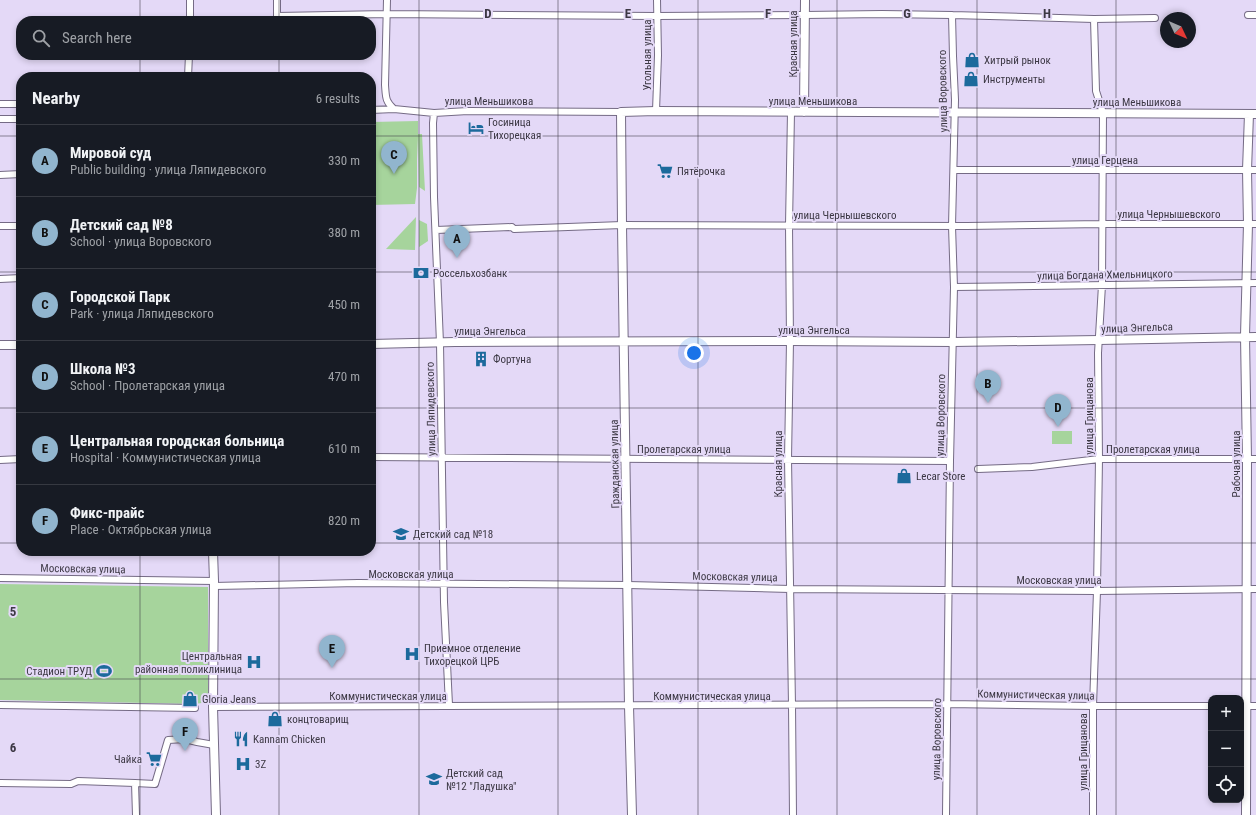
<!DOCTYPE html>
<meta charset="utf-8">
<style>
body{margin:0;font-family:"Roboto Condensed",sans-serif;background:#242831;color:#f1f3f6}
.controls{position:absolute;right:12px;bottom:12px;display:grid;overflow:hidden;border-radius:8px;box-shadow:0 2px 6px #0003}
.controls button{width:36px;height:36px;display:grid;place-items:center;padding:0;border:0;border-bottom:1px solid #363941;background:#171b24;color:#f1f3f6;font:20px sans-serif}
.compass{position:absolute;left:1160px;top:12px;width:36px;height:36px;border-radius:50%;background:#171b24;box-shadow:0 2px 6px #0003;rotate:134deg}
.you{position:absolute;left:694px;top:353px;width:14px;height:14px;margin:-10px;border:3px solid #fff;border-radius:50%;background:#1a73e8;box-shadow:0 0 0 6px #1a73e833}
.badge{display:grid;place-items:center;width:26px;height:26px;border-radius:50%;background:#91b5ce;color:#111;font-size:13px;font-weight:700}
.pin{position:absolute;translate:-50% -33px;filter:drop-shadow(0 1px 2px #0008)}
.pin::after{content:'';position:absolute;top:21px;width:14px;height:12px;background:inherit;clip-path:polygon(0 0,100% 0,50% 100%)}
.list{margin:0;padding:0;list-style:none}
h2{display:flex;justify-content:space-between;align-items:center;height:52px;margin:0;padding:0 16px;font-size:17px}
h2 small{font-size:13px;font-weight:400;color:#9ea1a6}
.list li{display:grid;grid-template-columns:26px 1fr auto;gap:12px;align-items:center;box-sizing:border-box;height:72px;padding:0 16px;border-top:1px solid #363941}
.list b{display:block;font-size:15px;white-space:nowrap}
.list p{margin:0;font-size:13px;white-space:nowrap;color:#9ea1a6}
.list em{font-size:13px;font-style:normal;color:#9ea1a6}
.icon{flex:none;width:22px;height:22px;fill:none;stroke:currentColor;stroke-width:2;stroke-linecap:round;stroke-linejoin:round}
.map{position:relative;flex:none;width:1256px;height:815px;overflow:hidden}
.search{position:absolute;background:#171b24;box-shadow:0 2px 6px #0003;left:16px;top:16px;width:360px;height:44px;display:flex;align-items:center;gap:10px;box-sizing:border-box;padding:0 14px;border-radius:16px;color:#9ea1a6;font-size:15px}
.panel{position:absolute;background:#171b24;box-shadow:0 2px 6px #0003;left:16px;top:72px;width:360px;height:484px;border-radius:16px}
.map>svg:first-child{display:block}
.green{fill:#a6d49c}
.lines{fill:none;stroke-linecap:round;stroke-linejoin:round}
.street-casing{stroke:#756b85;stroke-width:8}
.secondary-casing{stroke:#756b85;stroke-width:10}
.street{stroke:#fff;stroke-width:6}
.secondary{stroke:#fff;stroke-width:8}
.grid{fill:none;stroke:#3c3844;stroke-width:1;stroke-opacity:0.55}
.labels{text-anchor:middle;dominant-baseline:central;stroke-width:4;stroke-linejoin:round;paint-order:stroke}
.street-label{font-size:11px;fill:#3c3844;stroke:#e4d9f7}
.poi-label{font-size:11px;fill:#3c3844;stroke:#e4d9f7;text-anchor:start}
.grid-label{font-size:13px;text-anchor:middle;font-weight:bold;fill:#3c3844;stroke:#e4d9f7;stroke-width:4;stroke-linejoin:round;paint-order:stroke}
</style>
<div class="map">
<svg width="1256" height="815" viewBox="0 0 1256 815">
<rect width="100%" height="100%" fill="#e4d9f7"/>
<path class="green" d="M418 121V134H422L425 191 419 187 418 137 417 160V188L415 204 371 205V122Z
M416 217 415 250 386 249Z
M419 220 427 224 428 241 419 247Z
M1052 431H1072V444H1052Z
M0 584 208 587V702L195 704 0 700Z"/>
<g class="lines">
<defs>
<path id="street" d="M277 0V16L387 14 657 16 805 15 882 14 952 15 1094 19 1155 18
M387 0 385 85C386 97 385 101 394 109
M1248 15H1256
M190 21V0
M188 77 189 55
M0 104H21
M371 110 394 109 434 113 468 111 621 112
M656 111 658 55 657 0
M791 112 789 225 790 341 788 459 792 705 793 815
M434 113 433 123 434 197 440 343 444 602 449 705
M0 119H21
M954 170H1256
M0 175 21 174
M0 226H21
M436 230 512 227 514 229 622 225 967 226 1102 224H1256
M0 279 21 278
M954 287 1256 283
M371 457 950 461
M0 460 21 459
M978 469 1032 467 1099 459H1256
M0 578 214 581
M214 586 358 583 628 585 790 589 1097 591 1256 589
M0 705 195 708
M1241 706H1256
M213 707 947 704 1093 706H1211
M0 783 71 784 78 781 135 783
M136 815 135 783 155 784 168 740 185 739 197 742 214 745
M946 815 950 461 954 287 952 226 955 100 953 56 952 15
M1093 815V706L1097 591 1099 459 1098 353 1102 285 1103 113 1096 91 1094 19"/>
<path id="secondary" d="M804 112 805 0
M371 344 455 342 790 341 953 342 1099 340 1256 337
M0 345H21
M213 551 214 581 213 707 216 815
M632 815 629 706 622 225 621 112 656 111 1256 114
M1246 815 1247 459 1245 336 1248 224 1247 170 1249 114"/>
</defs>
<use href="#street" class="street-casing"/>
<use href="#secondary" class="secondary-casing"/>
<use href="#street" class="street"/>
<use href="#secondary" class="secondary"/>
</g>
<path class="grid" d="M140 0V21M279 0V21M419 0V815M558 0V815M698 0V815M837 0V815M977 0V815M1116 0V815M140 55V77M279 55V77M0 136H21M371 136H1256M0 272H21M371 272H1256M0 408H21M371 408H1256M0 543H21M371 543H1256M140 551V815M279 551V815M0 679H1256"/>
<defs>
<symbol id="shop-bare" viewBox="-9 -9 18 18"><path d="M-5-2.5h2.3a2.7 3.5 0 0 1 5.4 0H5L5.5 6h-11ZM-1.5-2.5h3a1.5 2.3 0 0 0-3 0Z" fill="#1c6a9c" stroke="#e4d9f7" stroke-width="2.5" paint-order="stroke"/></symbol>
<symbol id="hotel-bare" viewBox="-9 -9 18 18"><path d="M-6-4.5h1.5V1H6V5H4.5V3h-9V5H-6ZM-4 0a1.8 1.8 0 1 1 3.6 0ZM.5 0V-2.5h3Q6-2.5 6 0Z" fill="#1c6a9c" stroke="#e4d9f7" stroke-width="2.5" paint-order="stroke"/></symbol>
<symbol id="supermarket-bare" viewBox="-9 -9 18 18"><path d="M-6-5.5h2.5l.6 2H6L4.5 2H-2.5L-4.4-4H-6ZM-1.5 3.2a1.3 1.3 0 1 0 .1 0ZM3 3.2a1.3 1.3 0 1 0 .1 0Z" fill="#1c6a9c" stroke="#e4d9f7" stroke-width="2.5" paint-order="stroke"/></symbol>
<symbol id="bank-bare" viewBox="-9 -9 18 18"><path d="M-6-4H6V4H-6ZM0-2.3a2.3 2.3 0 1 0 0 4.6a2.3 2.3 0 1 0 0-4.6Z" fill="#1c6a9c" stroke="#e4d9f7" stroke-width="2.5" paint-order="stroke"/></symbol>
<symbol id="building-bare" viewBox="-9 -9 18 18"><path d="M-4-6H4V6H1V3H-1V6H-4ZM-2.5-4.3h1.7v1.8h-1.7ZM.8-4.3h1.7v1.8H.8ZM-2.5-1h1.7V.8h-1.7ZM.8-1h1.7V.8H.8Z" fill="#1c6a9c" stroke="#e4d9f7" stroke-width="2.5" paint-order="stroke"/></symbol>
<symbol id="school-bare" viewBox="-9 -9 18 18"><path d="M0-5L7-2L0 1L-7-2ZM-4 1L0 2.5L4 1V4Q0 6-4 4Z" fill="#1c6a9c" stroke="#e4d9f7" stroke-width="2.5" paint-order="stroke"/></symbol>
<symbol id="hospital-bare" viewBox="-9 -9 18 18"><path d="M-5-5h3v3.5h4V-5h3V5h-3V1.5h-4V5h-3Z" fill="#1c6a9c" stroke="#e4d9f7" stroke-width="2.5" paint-order="stroke"/></symbol>
<symbol id="stadium-bare" viewBox="-9 -9 18 18"><path d="M0-5a6.5 5 0 1 0 0 10a6.5 5 0 1 0 0-10ZM-3.5-1.8h7v3.6h-7Z" fill="#1c6a9c" stroke="#e4d9f7" stroke-width="2.5" paint-order="stroke"/></symbol>
<symbol id="restaurant-bare" viewBox="-9 -9 18 18"><path d="M-5-6h1v4h1v-4h1v4h1v-4h1v5L-1.5 .5V6h-2V.5L-5-1ZM5-6V6H3V1.5H1.5Q1.5-4 5-6Z" fill="#1c6a9c" stroke="#e4d9f7" stroke-width="2.5" paint-order="stroke"/></symbol>
</defs>
<g fill-rule="evenodd">
<use href="#shop-bare" x="961" y="49" width="22" height="22"/>
<use href="#shop-bare" x="960" y="68" width="22" height="22"/>
<use href="#hotel-bare" x="465" y="117" width="22" height="22"/>
<use href="#supermarket-bare" x="654" y="160" width="22" height="22"/>
<use href="#bank-bare" x="410" y="262" width="22" height="22"/>
<use href="#building-bare" x="470" y="348" width="22" height="22"/>
<use href="#shop-bare" x="893" y="465" width="22" height="22"/>
<use href="#school-bare" x="390" y="523" width="22" height="22"/>
<use href="#hospital-bare" x="401" y="643" width="22" height="22"/>
<use href="#hospital-bare" x="243" y="651" width="22" height="22"/>
<use href="#stadium-bare" x="93" y="660" width="22" height="22"/>
<use href="#shop-bare" x="179" y="688" width="22" height="22"/>
<use href="#shop-bare" x="264" y="708" width="22" height="22"/>
<use href="#restaurant-bare" x="230" y="728" width="22" height="22"/>
<use href="#supermarket-bare" x="143" y="748" width="22" height="22"/>
<use href="#hospital-bare" x="232" y="753" width="22" height="22"/>
<use href="#school-bare" x="423" y="768" width="22" height="22"/>
</g>
<g class="labels">
<g class="street-label">
<text transform="translate(793 44) rotate(-90)">Красная улица</text>
<text transform="translate(647 55) rotate(-90)">Угольная улица</text>
<text transform="translate(943 91) rotate(-91)">улица Воровского</text>
<text x="489" y="101">улица Меньшикова</text>
<text x="813" y="101">улица Меньшикова</text>
<text x="1137" y="102">улица Меньшикова</text>
<text x="1105" y="160">улица Герцена</text>
<text x="1169" y="214">улица Чернышевского</text>
<text x="845" y="215">улица Чернышевского</text>
<text transform="translate(1105 275) rotate(-1)">улица Богдана Хмельницкого</text>
<text transform="translate(1137 328) rotate(-2)">улица Энгельса</text>
<text x="814" y="330">улица Энгельса</text>
<text x="490" y="331">улица Энгельса</text>
<text transform="translate(431 409) rotate(-91)">улица Ляпидевского</text>
<text transform="translate(941 415) rotate(-89)">улица Воровского</text>
<text transform="translate(1089 416) rotate(-90)">улица Грицанова</text>
<text x="684" y="449">Пролетарская улица</text>
<text x="1153" y="449">Пролетарская улица</text>
<text transform="translate(615 464) rotate(-91)">Гражданская улица</text>
<text transform="translate(778 464) rotate(-90)">Красная улица</text>
<text transform="translate(1236 464) rotate(-90)">Рабочая улица</text>
<text transform="translate(83 569) rotate(1)">Московская улица</text>
<text x="411" y="574">Московская улица</text>
<text transform="translate(735 577) rotate(1)">Московская улица</text>
<text x="1059" y="580">Московская улица</text>
<text transform="translate(1036 695) rotate(1)">Коммунистическая улица</text>
<text x="388" y="696">Коммунистическая улица</text>
<text x="712" y="696">Коммунистическая улица</text>
<text transform="translate(937 739) rotate(-89)">улица Воровского</text>
<text transform="translate(1083 752) rotate(-90)">улица Грицанова</text>
</g>
<g class="poi-label">
<text x="984" y="60">Хитрый рынок</text>
<text x="983" y="79">Инструменты</text>
<text x="488" y="122">Госиница<tspan x="488" dy="13">Тихорецкая</tspan></text>
<text x="677" y="171">Пятёрочка</text>
<text x="433" y="273">Россельхозбанк</text>
<text x="493" y="359">Фортуна</text>
<text x="916" y="476">Lecar Store</text>
<text x="413" y="534">Детский сад №18</text>
<text x="424" y="648">Приемное отделение<tspan x="424" dy="13">Тихорецкой ЦРБ</tspan></text>
<text x="242" y="656" text-anchor="end">Центральная<tspan x="242" dy="13">районная поликлиница</tspan></text>
<text x="92" y="671" text-anchor="end">Стадион ТРУД</text>
<text x="202" y="699">Gloria Jeans</text>
<text x="287" y="719">концтоварищ</text>
<text x="253" y="739">Kannam Chicken</text>
<text x="142" y="759" text-anchor="end">Чайка</text>
<text x="255" y="764">3Z</text>
<text x="446" y="773">Детский сад<tspan x="446" dy="13">№12 "Ладушка"</tspan></text>
</g>
</g>
<g class="grid-label">
<text x="488" y="18">D</text>
<text x="628" y="18">E</text>
<text x="768" y="18">F</text>
<text x="907" y="18">G</text>
<text x="1047" y="18">H</text>
<text x="13" y="616">5</text>
<text x="13" y="752">6</text>
</g>
</svg>
<div class="controls">
<button>+</button>
<button>−</button>
<button><svg class="icon" aria-label="locate" viewBox="0 0 24 24"><circle cx="12" cy="12" r="6"/><path d="M12 2v4M12 18v4M2 12h4M18 12h4"/></svg></button>
</div>
<svg class="compass" viewBox="-18 -18 36 36"><path d="M0-13l5 13h-10z" fill="#e53935"/><path d="M0 13l5-13h-10z" fill="#9ea1a6"/></svg>
<div class="you"></div>
<div class="pin badge" style="left:457px;top:258px">A</div>
<div class="pin badge" style="left:988px;top:403px">B</div>
<div class="pin badge" style="left:394px;top:174px">C</div>
<div class="pin badge" style="left:1058px;top:427px">D</div>
<div class="pin badge" style="left:332px;top:668px">E</div>
<div class="pin badge" style="left:185px;top:751px">F</div>
<div class="search"><svg class="icon" aria-label="search" viewBox="0 0 24 24"><circle cx="10" cy="10" r="6"/><path d="M15 15l6 6"/></svg>Search here</div>
<section class="panel">
<h2>Nearby<small>6 results</small></h2>
<ul class="list">
<li><span class="badge">A</span><div><b>Мировой суд</b><p>Public building · улица Ляпидевского</p></div><em>330 m</em></li>
<li><span class="badge">B</span><div><b>Детский сад №8</b><p>School · улица Воровского</p></div><em>380 m</em></li>
<li><span class="badge">C</span><div><b>Городской Парк</b><p>Park · улица Ляпидевского</p></div><em>450 m</em></li>
<li><span class="badge">D</span><div><b>Школа №3</b><p>School · Пролетарская улица</p></div><em>470 m</em></li>
<li><span class="badge">E</span><div><b>Центральная городская больница</b><p>Hospital · Коммунистическая улица</p></div><em>610 m</em></li>
<li><span class="badge">F</span><div><b>Фикс-прайс</b><p>Place · Октябрьская улица</p></div><em>820 m</em></li>
</ul>
</section>
</div>
